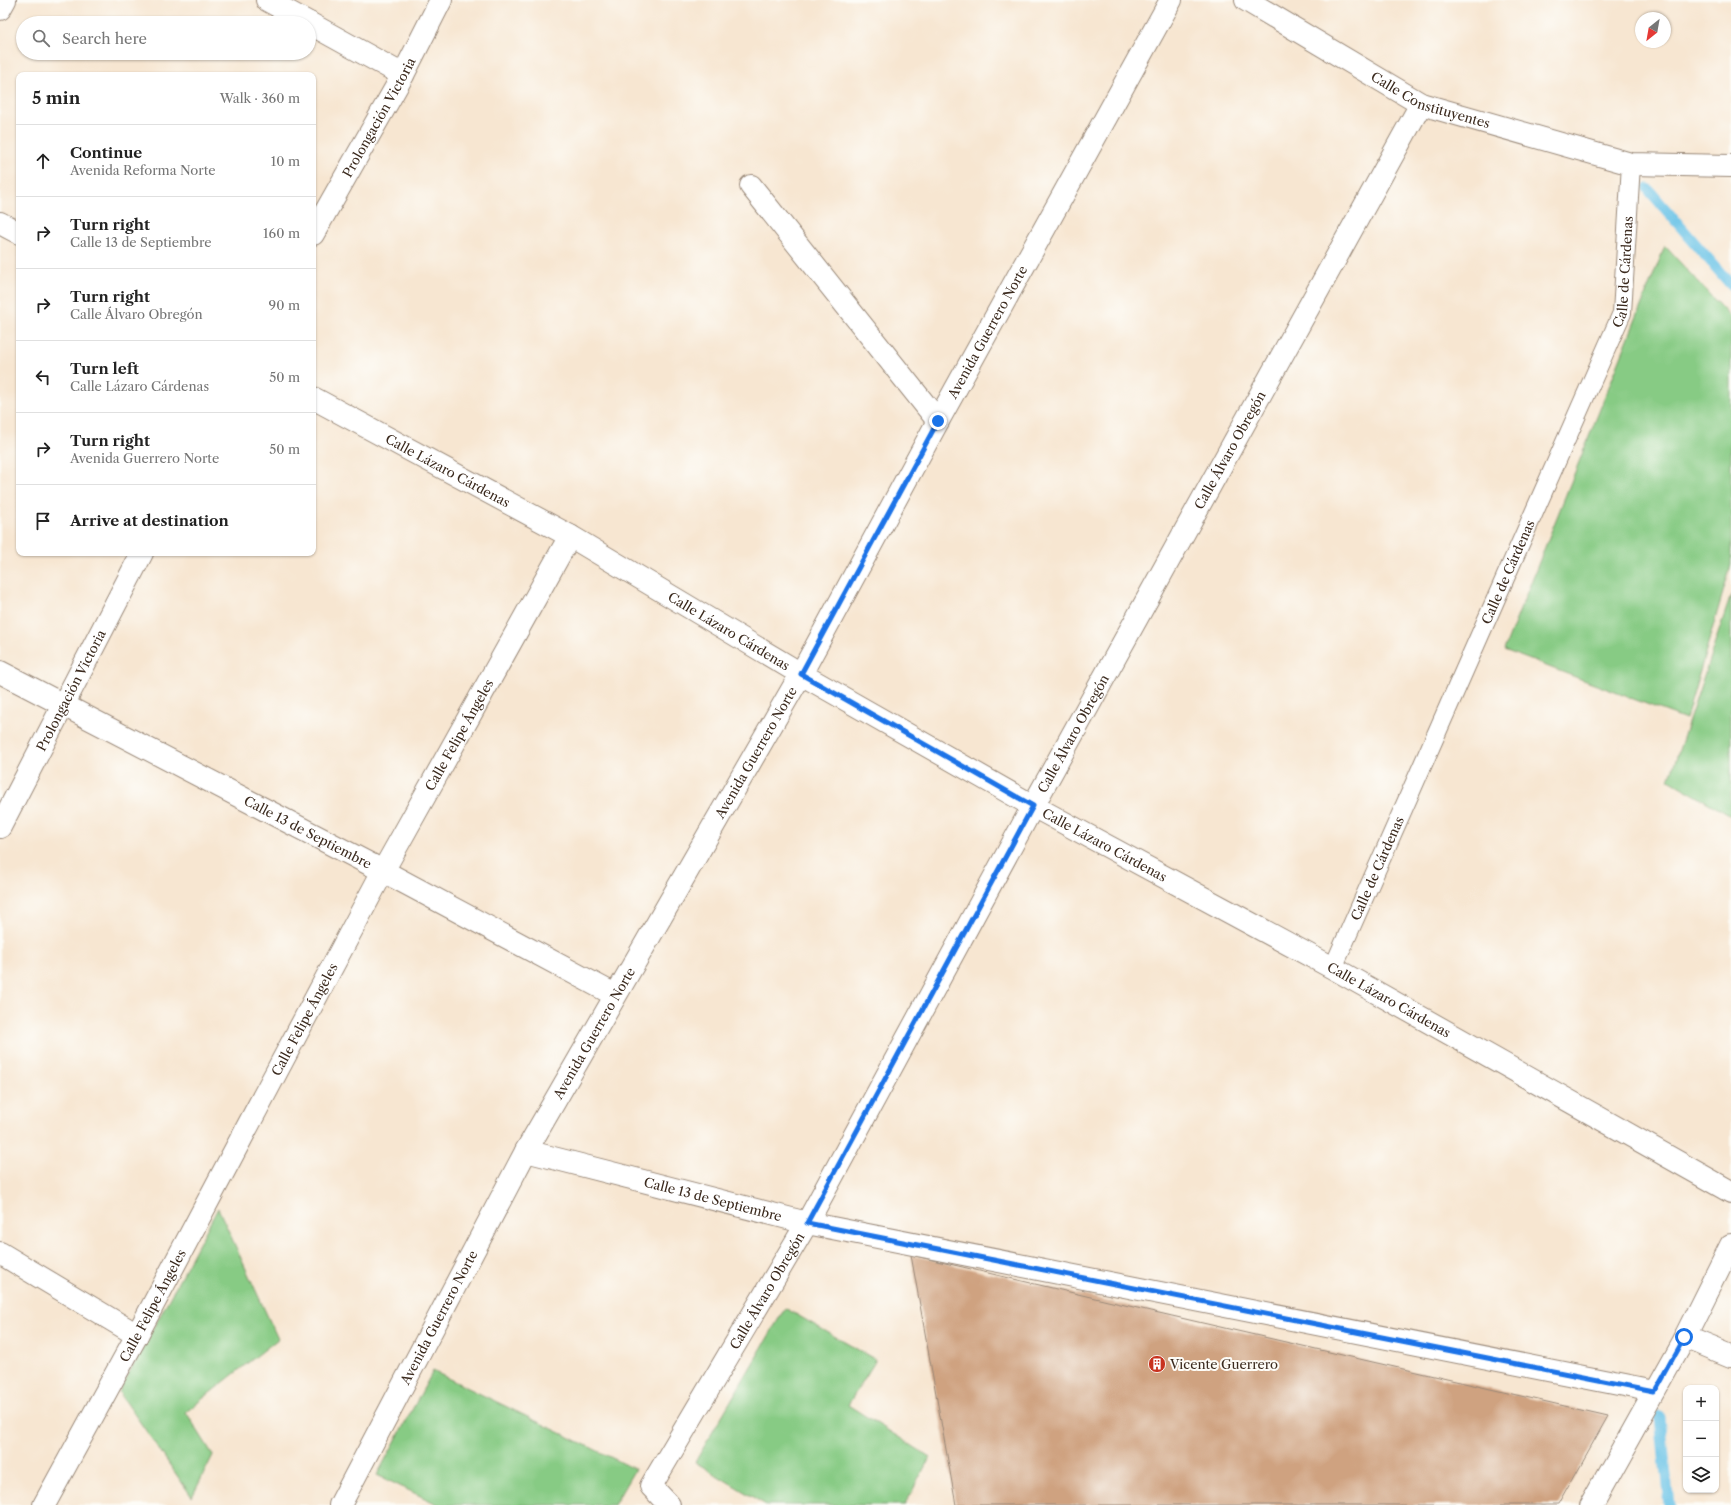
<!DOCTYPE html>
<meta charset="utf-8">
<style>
body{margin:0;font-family:"Libre Caslon Text",serif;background:#f2f2f2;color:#222}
.controls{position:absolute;right:12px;bottom:12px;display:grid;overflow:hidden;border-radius:8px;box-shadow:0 1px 3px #0004}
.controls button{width:36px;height:36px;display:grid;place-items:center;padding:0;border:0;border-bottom:1px solid #e0e0e0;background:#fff;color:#222;font:20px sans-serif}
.compass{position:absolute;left:1635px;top:12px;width:36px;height:36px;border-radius:50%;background:#fff;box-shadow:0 1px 3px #0004;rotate:211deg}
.stop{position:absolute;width:12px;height:12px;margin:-9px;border:3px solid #1a73e8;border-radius:50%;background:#fff}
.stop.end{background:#1a73e8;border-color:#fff;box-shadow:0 1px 4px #0008}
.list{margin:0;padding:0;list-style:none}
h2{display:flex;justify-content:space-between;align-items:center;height:52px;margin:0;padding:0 16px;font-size:17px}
h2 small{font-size:13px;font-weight:400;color:#767676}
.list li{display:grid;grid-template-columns:26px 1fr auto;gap:12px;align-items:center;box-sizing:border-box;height:72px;padding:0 16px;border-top:1px solid #e0e0e0}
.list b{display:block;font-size:15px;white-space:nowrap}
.list p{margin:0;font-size:13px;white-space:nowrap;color:#767676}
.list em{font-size:13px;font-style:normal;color:#767676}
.icon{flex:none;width:22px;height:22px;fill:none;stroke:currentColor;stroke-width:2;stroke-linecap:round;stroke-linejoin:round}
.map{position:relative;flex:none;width:1731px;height:1505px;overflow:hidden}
.search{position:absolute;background:#fff;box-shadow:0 1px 3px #0004;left:16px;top:16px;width:300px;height:44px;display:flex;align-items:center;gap:10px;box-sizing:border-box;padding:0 14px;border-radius:22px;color:#767676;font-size:15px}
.panel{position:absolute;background:#fff;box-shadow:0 1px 3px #0004;left:16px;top:72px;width:300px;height:484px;border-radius:8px}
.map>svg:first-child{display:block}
.green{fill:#87cb84;stroke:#617a51}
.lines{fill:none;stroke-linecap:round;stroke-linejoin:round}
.stream{stroke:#69c3e7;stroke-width:11}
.building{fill:#cfa280}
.lane-casing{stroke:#998878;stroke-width:20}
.street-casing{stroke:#998878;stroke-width:24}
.lane{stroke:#fff;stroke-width:18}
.street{stroke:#fff;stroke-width:22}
.route{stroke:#1a73e8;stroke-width:5}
.labels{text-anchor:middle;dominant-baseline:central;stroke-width:4;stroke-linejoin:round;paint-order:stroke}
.street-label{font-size:13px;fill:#3b2a1e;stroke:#fdfcf7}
.poi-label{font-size:13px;fill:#3b2a1e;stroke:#fdfcf7;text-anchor:start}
</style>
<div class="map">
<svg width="1731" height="1505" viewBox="0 0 1731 1505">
<rect width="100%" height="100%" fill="#fdfcf7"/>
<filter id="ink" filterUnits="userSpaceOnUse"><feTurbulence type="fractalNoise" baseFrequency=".025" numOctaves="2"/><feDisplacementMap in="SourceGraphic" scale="8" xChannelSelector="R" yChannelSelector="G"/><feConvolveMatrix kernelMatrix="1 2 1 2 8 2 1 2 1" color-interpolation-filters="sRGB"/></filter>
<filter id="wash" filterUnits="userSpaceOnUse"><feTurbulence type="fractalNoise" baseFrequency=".012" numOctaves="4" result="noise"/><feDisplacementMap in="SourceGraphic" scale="16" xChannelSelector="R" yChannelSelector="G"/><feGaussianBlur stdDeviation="0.9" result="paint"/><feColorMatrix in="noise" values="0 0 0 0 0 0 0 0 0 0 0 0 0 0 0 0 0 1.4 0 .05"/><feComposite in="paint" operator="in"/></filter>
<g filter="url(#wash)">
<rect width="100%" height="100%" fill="#f7e6d1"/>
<path class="green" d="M1665 246 1731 318V565L1686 719 1504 650Z
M1731 595V816L1669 780Z
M218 1208 278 1339 186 1412 213 1455 192 1497 119 1392Z
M785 1308 876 1360 848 1405 930 1457 905 1505H766L695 1462Z
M433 1371 635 1469 614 1505H439L377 1475Z"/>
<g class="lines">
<path class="stream" d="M1648 189 1731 285
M1660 1417 1669 1505"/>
</g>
<g id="blocks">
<path class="building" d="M911 1255 1159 1313 1608 1416 1558 1505H956Z"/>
</g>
</g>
<g filter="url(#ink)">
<use href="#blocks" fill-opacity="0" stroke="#998878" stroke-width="1"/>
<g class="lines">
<defs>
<g id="lane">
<path id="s1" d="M1333 968 1622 313 1631 164"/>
</g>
<g id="street">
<path d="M267 0 309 23"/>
<path id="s2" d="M1246 0 1421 104 1631 164 1731 166"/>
<path d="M0 9 5 0"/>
<path d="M309 23 403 75"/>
<path d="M751 186 938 421"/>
<path d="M0 223 19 233"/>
<path id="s3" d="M313 234 403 75 441 0"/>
<path id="s4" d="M313 398 570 536 801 674 1033 806 1333 968 1731 1192"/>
<path id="s5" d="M0 672 383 871 615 995"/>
<path id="s6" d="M0 827 142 553"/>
<path id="s7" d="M526 1151 807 1223 1654 1391"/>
<path d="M0 1253 137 1335"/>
<path d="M1685 1337 1731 1356"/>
<path id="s8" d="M44 1505 137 1335 383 871 570 536"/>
<path id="s9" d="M340 1505 526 1151 801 674 938 421 1171 0"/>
<path id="s10" d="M669 1505 651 1486 807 1223 1033 806 1421 104"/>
<path d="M1591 1505 1685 1337 1731 1245"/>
</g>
</defs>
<use href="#lane" class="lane-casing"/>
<use href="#street" class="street-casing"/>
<use href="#lane" class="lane"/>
<use href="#street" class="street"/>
</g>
</g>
<g class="lines" filter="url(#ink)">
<path class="route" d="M938 421 801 674 1033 806 807 1223 1654 1391 1684 1337"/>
</g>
<defs>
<symbol id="building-disc" viewBox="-11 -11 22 22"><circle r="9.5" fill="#c8321e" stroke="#fdfcf7"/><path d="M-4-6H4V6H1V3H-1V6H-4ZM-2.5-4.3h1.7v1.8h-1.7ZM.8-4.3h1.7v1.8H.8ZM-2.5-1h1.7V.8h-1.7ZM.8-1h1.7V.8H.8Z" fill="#fff"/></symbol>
</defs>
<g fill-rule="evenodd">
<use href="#building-disc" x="1147" y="1354" width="20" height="20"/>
</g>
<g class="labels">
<g class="street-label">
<text stroke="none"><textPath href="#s2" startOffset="211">Calle Constituyentes</textPath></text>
<text stroke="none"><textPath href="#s3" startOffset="134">Prolongación Victoria</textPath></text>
<text stroke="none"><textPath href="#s1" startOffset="757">Calle de Cárdenas</textPath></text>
<text stroke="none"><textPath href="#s9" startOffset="1340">Avenida Guerrero Norte</textPath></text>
<text stroke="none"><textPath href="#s10" startOffset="1213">Calle Álvaro Obregón</textPath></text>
<text stroke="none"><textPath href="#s4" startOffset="153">Calle Lázaro Cárdenas</textPath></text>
<text stroke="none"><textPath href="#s1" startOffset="433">Calle de Cárdenas</textPath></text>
<text stroke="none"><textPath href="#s4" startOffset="477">Calle Lázaro Cárdenas</textPath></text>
<text stroke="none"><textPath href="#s6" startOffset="154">Prolongación Victoria</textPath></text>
<text stroke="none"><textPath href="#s8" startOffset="875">Calle Felipe Ángeles</textPath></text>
<text stroke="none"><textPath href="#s10" startOffset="889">Calle Álvaro Obregón</textPath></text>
<text stroke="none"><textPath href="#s9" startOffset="860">Avenida Guerrero Norte</textPath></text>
<text stroke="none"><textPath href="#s5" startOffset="347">Calle 13 de Septiembre</textPath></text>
<text stroke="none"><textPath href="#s4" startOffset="909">Calle Lázaro Cárdenas</textPath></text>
<text stroke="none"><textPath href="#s1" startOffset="109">Calle de Cárdenas</textPath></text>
<text stroke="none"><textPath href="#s4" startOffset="1233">Calle Lázaro Cárdenas</textPath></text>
<text stroke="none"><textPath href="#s8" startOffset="551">Calle Felipe Ángeles</textPath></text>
<text stroke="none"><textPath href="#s9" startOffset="536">Avenida Guerrero Norte</textPath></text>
<text stroke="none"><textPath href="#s7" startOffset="193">Calle 13 de Septiembre</textPath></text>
<text stroke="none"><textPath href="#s10" startOffset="253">Calle Álvaro Obregón</textPath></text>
<text stroke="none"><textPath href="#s8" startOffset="227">Calle Felipe Ángeles</textPath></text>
<text stroke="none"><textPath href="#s9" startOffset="212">Avenida Guerrero Norte</textPath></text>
</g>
<g class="poi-label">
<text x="1170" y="1364">Vicente Guerrero</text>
</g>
</g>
</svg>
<div class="controls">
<button>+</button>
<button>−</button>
<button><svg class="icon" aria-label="layers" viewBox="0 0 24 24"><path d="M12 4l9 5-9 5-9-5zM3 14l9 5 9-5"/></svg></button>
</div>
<svg class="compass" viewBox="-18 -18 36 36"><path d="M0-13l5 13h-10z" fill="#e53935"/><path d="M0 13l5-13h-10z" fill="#767676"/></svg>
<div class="stop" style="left:1684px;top:1337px"></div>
<div class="stop end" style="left:938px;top:421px"></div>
<div class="search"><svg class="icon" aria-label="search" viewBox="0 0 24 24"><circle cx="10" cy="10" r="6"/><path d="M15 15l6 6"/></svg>Search here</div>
<section class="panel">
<h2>5 min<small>Walk · 360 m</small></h2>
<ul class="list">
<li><svg class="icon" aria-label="ahead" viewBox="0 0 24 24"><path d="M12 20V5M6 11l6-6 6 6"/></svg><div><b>Continue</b><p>Avenida Reforma Norte</p></div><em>10 m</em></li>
<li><svg class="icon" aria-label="right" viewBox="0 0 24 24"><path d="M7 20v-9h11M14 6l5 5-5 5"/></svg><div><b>Turn right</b><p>Calle 13 de Septiembre</p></div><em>160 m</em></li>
<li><svg class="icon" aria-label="right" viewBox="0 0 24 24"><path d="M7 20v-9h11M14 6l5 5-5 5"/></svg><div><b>Turn right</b><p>Calle Álvaro Obregón</p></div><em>90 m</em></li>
<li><svg class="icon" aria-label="left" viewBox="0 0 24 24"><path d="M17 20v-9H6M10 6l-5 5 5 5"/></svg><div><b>Turn left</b><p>Calle Lázaro Cárdenas</p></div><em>50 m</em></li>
<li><svg class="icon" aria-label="right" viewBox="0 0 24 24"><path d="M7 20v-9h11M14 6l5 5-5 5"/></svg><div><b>Turn right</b><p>Avenida Guerrero Norte</p></div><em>50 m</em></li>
<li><svg class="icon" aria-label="arrive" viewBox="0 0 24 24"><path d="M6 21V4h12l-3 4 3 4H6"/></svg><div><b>Arrive at destination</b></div></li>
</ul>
</section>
</div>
